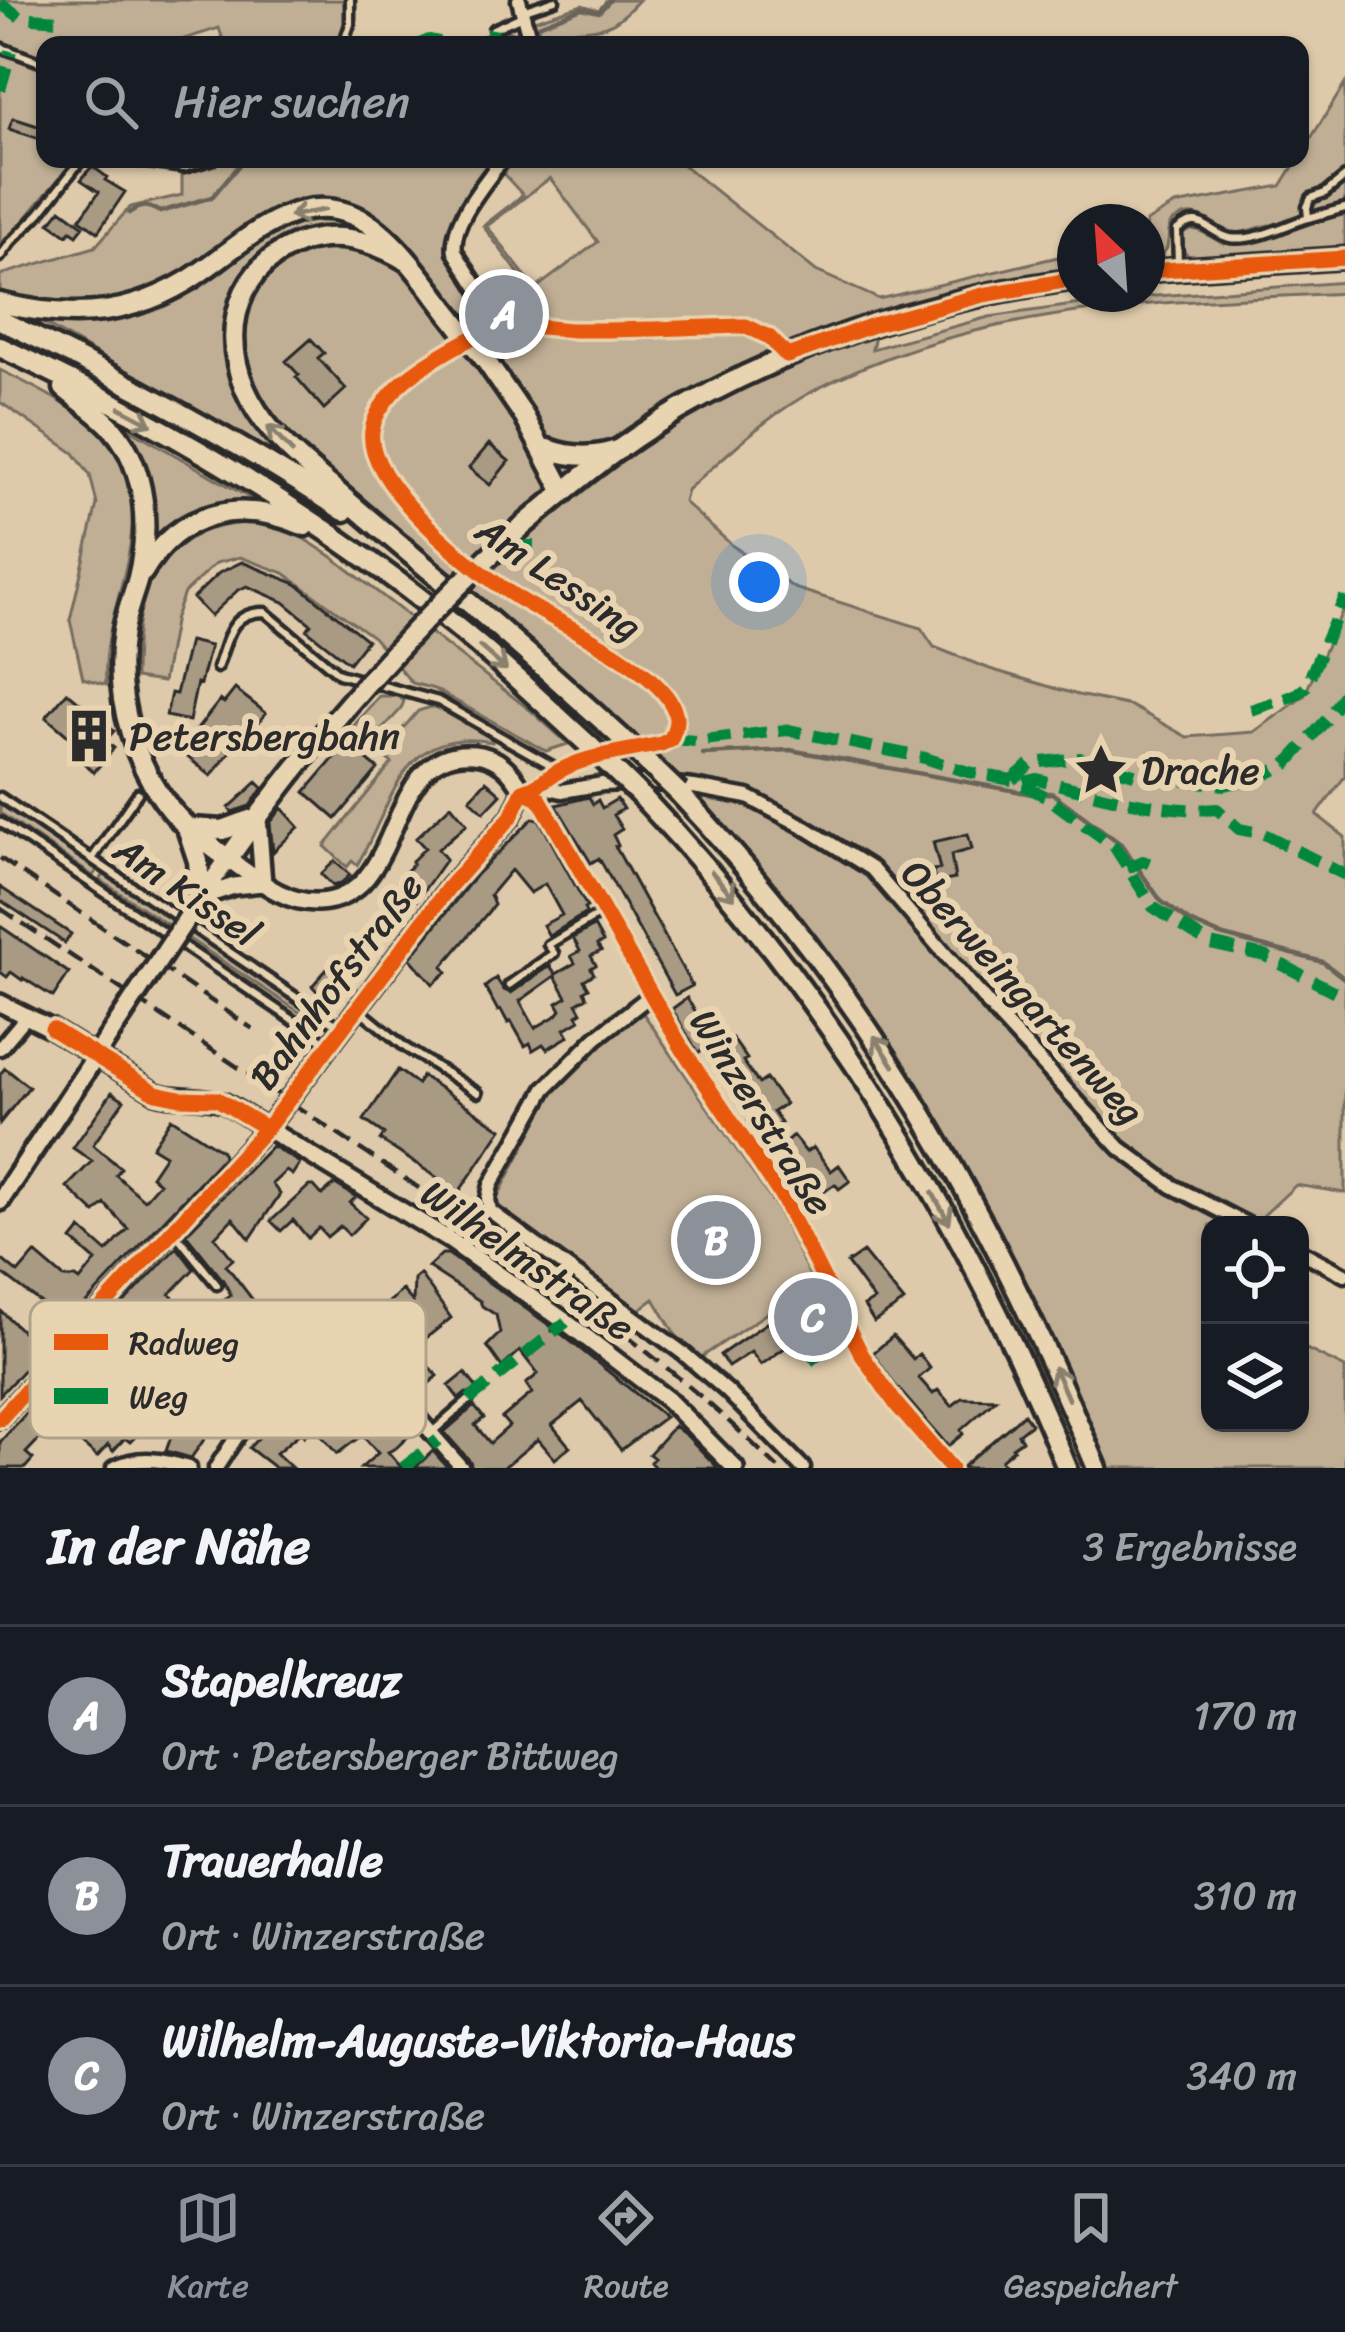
<!DOCTYPE html>
<html lang="de">
<meta charset="utf-8">
<style>
body{margin:0;font-family:Sriracha,sans-serif;background:#242831;color:#f1f3f6}
.controls{position:absolute;right:36px;bottom:36px;display:grid;overflow:hidden;border-radius:24px;box-shadow:0 3px 9px #0004}
.controls button{width:108px;height:108px;display:grid;place-items:center;padding:0;border:0;border-bottom:3px solid #363941;background:#171b24;color:#f1f3f6;font:60px sans-serif}
.compass{position:absolute;left:1057px;top:204px;width:108px;height:108px;border-radius:50%;background:#171b24;box-shadow:0 3px 9px #0004;rotate:335deg}
.you{position:absolute;left:759px;top:582px;width:42px;height:42px;margin:-30px;border:9px solid #fff;border-radius:50%;background:#1a73e8;box-shadow:0 0 0 18px #1a73e833}
.badge{display:grid;place-items:center;width:78px;height:78px;border-radius:50%;background:#8c9099;color:#fff;font-size:39px;font-weight:700}
.pin{position:absolute;translate:-50% -50%;border:6px solid #fff;box-shadow:0 3px 12px #0006}
.list{margin:0;padding:0;list-style:none}
h2{display:flex;justify-content:space-between;align-items:center;height:156px;margin:0;padding:0 48px;font-size:51px}
h2 small{font-size:39px;font-weight:400;color:#9ea1a6}
.list li{display:grid;grid-template-columns:78px 1fr auto;gap:36px;align-items:center;box-sizing:border-box;height:180px;padding:0 48px;border-top:3px solid #363941}
.list b{display:block;font-size:45px;white-space:nowrap}
.list p{margin:0;font-size:39px;white-space:nowrap;color:#9ea1a6}
.list em{font-size:39px;font-style:normal;color:#9ea1a6}
.icon{flex:none;width:66px;height:66px;fill:none;stroke:currentColor;stroke-width:2;stroke-linecap:round;stroke-linejoin:round}
.map{position:relative;flex:none;width:1345px;height:1468px;overflow:hidden}
.search{position:absolute;background:#171b24;box-shadow:0 3px 9px #0004;left:36px;right:36px;top:36px;height:132px;display:flex;align-items:center;gap:30px;box-sizing:border-box;padding:0 42px;border-radius:24px;color:#9ea1a6;font-size:45px}
.sheet{height:696px;background:#171b24}
nav{display:flex;justify-content:space-around;align-items:center;box-sizing:border-box;height:168px;border-top:3px solid #363941;background:#171b24;font-size:33px;color:#9ea1a6}
nav a{display:grid;justify-items:center;gap:6px}
nav .on{color:#8c9099}
.map>svg:first-child{display:block}
.green{fill:#c0af95;stroke:#766d60;stroke-width:3;fill-rule:evenodd}
.lines{fill:none;stroke-linecap:round;stroke-linejoin:round}
.stream{stroke:#6a6359;stroke-width:4.5}
.building{fill:#a99a84;stroke:#2b2b2b;stroke-width:3;fill-rule:evenodd}
.service-casing{stroke:#2b2b2b;stroke-width:15}
.minor-casing{stroke:#2b2b2b;stroke-width:21}
.tertiary-casing{stroke:#2b2b2b;stroke-width:24}
.secondary-casing{stroke:#2b2b2b;stroke-width:26}
.primary-casing{stroke:#2b2b2b;stroke-width:27}
.trunk-casing{stroke:#2b2b2b;stroke-width:27}
.service{stroke:#e9d4b2;stroke-width:6}
.minor{stroke:#e9d4b2;stroke-width:12}
.tertiary{stroke:#e9d4b2;stroke-width:15}
.secondary{stroke:#e9d4b2;stroke-width:16}
.primary{stroke:#e9d4b2;stroke-width:18}
.trunk{stroke:#e9d4b2;stroke-width:18}
.rail{stroke:#2b2b2b;stroke-width:4.5;stroke-dasharray:18 9;stroke-linecap:butt}
.secondary-bridge-casing{stroke:#2b2b2b;stroke-width:26;stroke-linecap:butt}
.primary-bridge-casing{stroke:#2b2b2b;stroke-width:27;stroke-linecap:butt}
.trunk-bridge-casing{stroke:#2b2b2b;stroke-width:27;stroke-linecap:butt}
.secondary-bridge{stroke:#e9d4b2;stroke-width:16}
.primary-bridge{stroke:#e9d4b2;stroke-width:18}
.trunk-bridge{stroke:#e9d4b2;stroke-width:18}
.quiet{stroke:#00873e;stroke-width:12;stroke-dasharray:24 12;stroke-linecap:butt}
.cycleway-casing{stroke:#e9d4b2;stroke-width:22}
.cycleway{stroke:#e8590c;stroke-width:15}
.oneway{stroke:#8a806e}
.labels{text-anchor:middle;dominant-baseline:central;stroke-width:12;stroke-linejoin:round;paint-order:stroke}
.street-label{font-size:39px;fill:#2b2b2b;stroke:#e9d4b2}
.poi-label{font-size:39px;fill:#2b2b2b;stroke:#e9d4b2;text-anchor:start}
.key{fill:#e9d4b2;stroke:#b0a18a;stroke-width:3}
.key-label{font-size:33px;fill:#2b2b2b}
</style>
<div class="map">
<svg width="1345" height="1468" viewBox="0 0 1345 1468">
<rect width="100%" height="100%" fill="#decaaa"/>
<filter id="ink" filterUnits="userSpaceOnUse"><feTurbulence type="fractalNoise" baseFrequency=".00833" numOctaves="2"/><feDisplacementMap in="SourceGraphic" scale="24" xChannelSelector="R" yChannelSelector="G"/><feConvolveMatrix kernelMatrix="1 2 1 2 8 2 1 2 1" color-interpolation-filters="sRGB"/></filter>
<g filter="url(#ink)">
<path class="green" d="M0 0H345L346 22 339 45H225L219 28 165 45H45V61L0 43Z
M607 0H639C629 10 620 21 606 26 585 33 563 27 543 38L534 20 582 5 599 10Z
M493 30 515 32 533 45H414C444 34 464 52 493 30Z
M0 49 45 67V159H72L66 170 0 249Z
M1345 84V248L1190 258 1181 247V233C1195 222 1210 238 1224 244L1271 235 1268 225 1233 235C1211 222 1191 203 1170 224L1167 248 1159 259 1147 260 1146 222 1175 205 1281 186Z
M199 159H676L816 271 879 299 1075 253V267L973 286 883 310 877 331 980 303 1075 286V289C1007 299 941 314 875 335L872 349 989 317 1116 299 1345 282V293C1168 302 978 304 817 389 768 414 728 454 687 490L684 502 733 546 794 588 921 628 934 647 990 669 1078 695 1131 706 1187 737 1254 732 1304 696 1345 605V776L1317 815 1345 837V1193L1296 1185 1253 1225H1210V1423H1300V1346L1345 1368V1468H1107L1031 1296 961 1163 864 1005 787 901 691 791 638 739 411 538 38 320 17 298 0 292V275L95 247 130 207 182 195V164ZM497 167 523 195 483 226 532 291 507 310 453 240ZM550 178 598 242 535 289 487 226Z
M0 370C86 412 150 446 128 557 119 600 103 640 106 685L83 678 70 620 97 504 90 475 74 453 0 402Z
M123 425 260 504 259 506 150 547C160 504 152 461 121 428Z
M253 522 298 535 331 556 530 710 568 744 546 751 434 689 412 683 373 637 284 573 240 557 216 563 184 593 175 617 163 682 135 678C135 588 151 529 253 522Z
M379 696H398L404 701 401 709 378 734H366L352 728Z
M431 707 439 708 492 739V742C399 725 394 804 357 865L352 861 347 867 325 846 392 763 381 754 418 711Z
M0 801 99 867 93 876 0 813Z
M106 872 309 1011 305 1016 100 880Z
M643 1013 776 1207 813 1282 700 1358 675 1334 654 1299 639 1310 502 1213 496 1200 551 1095 599 1046Z"/>
<g class="lines">
<path class="stream" d="M498 45 513 35 582 8 599 12 610 0
M129 213C141 204 147 205 160 212L212 197 244 159
M703 754 790 750 1032 794 1052 793 1121 844 1161 901 1190 922 1220 935 1323 962 1345 979"/>
</g>
<path class="building" d="M13 118 44 128 40 139 9 129Z
M92 166 107 177 105 180 125 192 98 232 80 219 99 192 81 180Z
M61 209 84 226 77 235 71 231 67 235 50 223Z
M311 339 324 353 318 358 346 389 324 409 296 377 299 375 286 361Z
M489 444 509 461 490 485 469 468Z
M242 562 297 584 367 640 349 663 307 630 311 624 284 602 247 586 237 591 210 616 193 598 219 573Z
M189 641 210 646 200 684 197 683 189 721 166 716 171 693 176 694Z
M235 689 266 713 255 727 252 724 211 776 180 751 220 700 224 703Z
M67 692 114 731 105 741 114 748 94 772 75 755 81 747 46 717Z
M347 743 378 769 336 819 305 792Z
M486 781 501 794 484 812 470 799Z
M257 782 263 788 250 806 232 812 229 808Z
M589 797 593 804 598 800 602 808 617 799 623 809 613 815 622 829 613 835 618 845 615 846 692 986 675 995 599 858 591 863 556 805Z
M451 805 467 824 438 849 446 859 414 904 396 885 413 863 412 861 425 848 416 838Z
M282 808 299 827 273 852 270 823Z
M533 818 539 819 587 907 584 908 586 913 549 936 543 925 562 915 545 884 530 893 511 870 490 895 494 905 443 966 447 972 433 984 410 958 476 875Z
M968 834 972 849 951 855 955 879 935 883 933 870 940 869 933 842Z
M335 861 350 875 341 883 333 886 321 874Z
M0 887 71 934 65 943 0 900Z
M0 926 69 973 53 997 23 978 22 980 11 972 7 977 0 972Z
M594 926 603 942 597 945 601 951 591 956 596 965 591 968 594 974 584 980 589 988 584 991 587 997 577 1003 582 1012 577 1015 580 1020 565 1029 569 1036 547 1049 543 1044 533 1050 530 1043 525 1046 511 1021 508 1023 501 1010 498 1011 485 987 496 978 504 990 511 993 550 966 556 974 575 963 571 956 580 951 573 938ZM555 976 567 997 557 1003 561 1010 557 1015 535 1028 520 1001Z
M328 968 342 981 327 996 325 994 322 996 312 986Z
M687 998 718 1048 732 1038 747 1059 743 1061 759 1084 766 1079 785 1104 773 1112 781 1123 759 1137 748 1121 755 1116 751 1108 726 1071 720 1075 703 1050 698 1053 672 1009Z
M5 1068 29 1087 0 1123V1074Z
M398 1070 417 1084 422 1076 502 1129 459 1192 380 1140 384 1134 364 1120Z
M112 1092 124 1100 93 1145 121 1168 116 1175 144 1200 159 1183 151 1176 165 1155 152 1147 171 1118 222 1151 223 1157 0 1395V1310L22 1331 45 1306 0 1272V1258L18 1273 35 1253 64 1278H76L80 1281 96 1261 72 1240 81 1229 107 1252 128 1229 105 1204 95 1213 67 1187 92 1161 73 1148Z
M793 1136 806 1152 813 1147 831 1171 839 1165 850 1181 839 1189 835 1184 811 1201 805 1193 798 1199 771 1155Z
M272 1146 300 1163 292 1175 286 1171 272 1184 280 1194 250 1239 233 1218 215 1237 233 1259 226 1265 259 1308 212 1350 188 1322 163 1345 190 1372 182 1381 139 1340 120 1360 104 1346 83 1369 94 1378 80 1395 103 1418 126 1394 150 1415 189 1374 207 1391 212 1386 240 1406 231 1420 222 1414 191 1458 166 1451 172 1434 154 1418 130 1442 125 1438 113 1451 108 1445 97 1457 61 1426 48 1440 43 1435 26 1453 33 1459 25 1468H0V1442L59 1377 57 1374 177 1247 194 1269 170 1294 190 1316 196 1311 202 1318 231 1295 223 1280 186 1234Z
M335 1184 356 1197 350 1203 366 1218 349 1235 340 1226 327 1237 319 1228 308 1238 293 1220 281 1231 271 1221 309 1186H314L322 1195Z
M716 1227 728 1244 717 1253 704 1235Z
M863 1252 904 1302 874 1322 864 1306 874 1300 847 1263Z
M442 1254H448L552 1327V1331L559 1332 665 1417 621 1450 582 1401 552 1425 570 1447 555 1459 538 1439 503 1468H472L470 1461 444 1432 474 1406 484 1418 475 1425 490 1443 509 1426 502 1418 532 1393 526 1384 538 1374 520 1351 502 1367 487 1346 500 1333 496 1315 482 1306 480 1301 428 1267Z
M420 1274 451 1318 420 1343 424 1348 417 1355 438 1376 415 1395 399 1377 406 1371 386 1345 410 1326 388 1303 402 1290 413 1302 414 1279Z
M815 1291 831 1321 827 1323 829 1328 806 1339 804 1334 761 1365 751 1352 728 1367 720 1355 791 1306 792 1301Z
M893 1336 913 1359 919 1354 930 1368 919 1378 933 1394 938 1390 952 1406 962 1398 996 1399 961 1430 963 1434 948 1446 896 1386 873 1353Z
M341 1353 368 1381 367 1385 355 1396 340 1379 319 1399 322 1403 316 1408 337 1433 377 1396 413 1432 396 1448 388 1452 402 1468H361L378 1453 362 1435 337 1454 314 1427 304 1436 301 1432 276 1453 292 1468H275L249 1448 270 1425 280 1432 273 1423 285 1413 280 1407Z
M465 1373 477 1388 474 1394 466 1393 459 1399 449 1386Z
M1024 1414 1031 1424 1018 1434 1022 1440 1012 1447 1014 1449 1001 1460 1007 1468H961Z
M674 1426 687 1436 718 1468H655L650 1462 654 1458 649 1454Z
M433 1451 448 1468H415Z"/>
<g class="lines">
<defs>
<path id="service" d="M525 10 555 0
M493 29 522 16
M343 45 350 24V0
M0 47 45 64
M119 159 184 168 214 159
M1308 218 1345 208
M0 257 11 242 40 213 82 159
M1178 265 1177 230C1201 210 1207 233 1230 238 1255 242 1285 225 1308 218L1307 207 1311 198 1325 193 1345 177
M217 668C228 639 229 612 265 612L339 674 438 701 556 768
M0 797 340 1027
M0 822 327 1043
M92 859 138 793
M509 985 554 953 548 945 603 912
M361 1011 406 1048 478 1093
M175 1233 217 1285
M341 1418 383 1381
M431 1433 469 1400"/>
<path id="minor" d="M519 0 531 45
M502 159C485 184 450 222 455 252L502 326
M540 786 562 791 603 784 645 782 694 787 748 797 801 825 872 869 1001 1019 1120 1148 1172 1186 1248 1225
M523 791C542 786 548 775 565 768 594 754 630 751 661 744L671 739C676 725 679 719 672 705 651 664 556 622 516 597 475 571 364 483 372 431 374 417 383 403 393 392 410 371 474 333 501 327 520 323 553 329 574 330 631 331 689 327 746 326L769 337 787 356
M524 792 539 798 682 1048 782 1197 862 1355 896 1404 951 1468
M651 995 596 1038 545 1089 491 1185 488 1199 490 1211 683 1353 727 1391 803 1468
M0 1048 26 1017
M1300 1251 1345 1275
M114 1468C139 1455 163 1460 189 1468
M216 1468 251 1415 285 1377 342 1330 462 1468"/>
<path id="tertiary" d="M258 817 263 883
M201 897 234 886 263 883
M0 1003 52 1029 156 1093C178 1100 203 1095 225 1103L451 1241 566 1322 668 1400 735 1468
M0 1419 271 1123 449 887 511 817 523 791C512 771 498 756 474 754 382 746 408 898 318 902 284 904 255 877 228 859"/>
<path id="secondary" d="M201 897 228 859
M0 1201 29 1157"/>
<path id="primary" d="M1147 271 1345 258
M518 530C560 495 603 458 650 428 750 364 868 320 984 295 1014 288 1045 284 1075 279
M228 859 258 817"/>
<path id="trunk" d="M405 260C373 241 337 231 300 243 227 270 218 352 257 411 277 442 306 465 334 489 378 527 422 564 467 601 521 646 573 694 625 741
M0 303C44 314 92 318 136 304 153 299 172 290 187 281 235 252 287 190 350 214 390 228 427 286 453 318
M0 320C118 377 234 439 344 511
M0 347C161 422 314 513 453 624 501 662 545 705 590 746
M486 361 524 416 564 492
M64 388C79 401 99 413 113 429 147 469 150 529 138 578 133 596 126 612 123 631 112 698 136 777 185 825 198 838 214 848 228 859
M548 449C573 458 595 458 620 449
M143 572C179 510 241 498 305 526
M679 793C871 996 990 1212 1097 1468
M644 799C827 993 966 1221 1067 1468
M191 828 223 830 258 817
M188 831 198 861 201 897"/>
</defs>
<use href="#service" class="service-casing"/>
<use href="#minor" class="minor-casing"/>
<use href="#tertiary" class="tertiary-casing"/>
<use href="#secondary" class="secondary-casing"/>
<use href="#primary" class="primary-casing"/>
<use href="#trunk" class="trunk-casing"/>
<use href="#service" class="service"/>
<use href="#minor" class="minor"/>
<use href="#tertiary" class="tertiary"/>
<use href="#secondary" class="secondary"/>
<use href="#primary" class="primary"/>
<use href="#trunk" class="trunk"/>
<path class="rail" d="M0 858 253 1029
M0 908C119 988 238 1067 357 1147 504 1244 652 1343 778 1468"/>
<defs>
<path id="secondary-bridge" d="M29 1157 201 897"/>
<path id="primary-bridge" d="M258 817C336 713 421 617 518 530"/>
<path id="trunk-bridge" d="M453 318 486 361
M625 741 679 793
M590 746 644 799"/>
</defs>
<use href="#secondary-bridge" class="secondary-bridge-casing"/>
<use href="#primary-bridge" class="primary-bridge-casing"/>
<use href="#trunk-bridge" class="trunk-bridge-casing"/>
<use href="#secondary-bridge" class="secondary-bridge"/>
<use href="#primary-bridge" class="primary-bridge"/>
<use href="#trunk-bridge" class="trunk-bridge"/>
<path class="quiet" d="M0 3 20 17 59 20
M417 45 429 40 455 45
M457 45 481 41 492 35 493 29
M0 90 11 51
M523 557 528 551V540
M1251 710 1296 695 1305 688 1345 597
M671 739 695 741 788 730 925 758 968 772 1012 780 1045 796 1114 846 1153 907 1210 944 1265 956 1345 997
M1012 780 1031 763 1080 758 1141 776 1225 785 1258 778 1287 764 1327 719 1345 693
M1024 782 1037 779C1095 793 1157 813 1217 809L1239 829 1264 834 1345 875
M1127 868 1143 861 1156 866
M818 1362 807 1348 837 1336
M469 1400 566 1322
M403 1468 438 1440"/>
<defs>
<path id="cycleway" d="M1147 271 1345 258
M523 791C542 786 548 775 565 768 594 754 630 751 661 744L671 739C676 725 679 719 672 705 651 664 556 622 516 597 475 571 364 483 372 431 374 417 383 403 393 392 410 371 474 333 501 327 520 323 553 329 574 330 631 331 689 327 746 326L769 337 787 356 876 324 983 295 1075 279
M523 791 539 798 682 1048 782 1197 862 1355 896 1404 951 1468
M52 1029 156 1093 180 1098 217 1099 266 1128
M0 1419 271 1123 449 887 511 817 523 791"/>
</defs>
<use href="#cycleway" class="cycleway-casing"/>
<use href="#cycleway" class="cycleway"/>
</g>
<defs><path id="oneway-shaft" d="M-6 0H5M1.5-3L5.5 0L1.5 3" fill="none" stroke-width="1.6" stroke-linecap="round" stroke-linejoin="round" transform="scale(3)"/></defs>
<g class="oneway">
<use href="#oneway-shaft" transform="translate(307 213) rotate(170)"/>
<use href="#oneway-shaft" transform="translate(136 416) rotate(28)"/>
<use href="#oneway-shaft" transform="translate(280 439) rotate(-133)"/>
<use href="#oneway-shaft" transform="translate(493 658) rotate(41)"/>
<use href="#oneway-shaft" transform="translate(723 885) rotate(50)"/>
<use href="#oneway-shaft" transform="translate(884 1051) rotate(-123)"/>
<use href="#oneway-shaft" transform="translate(941 1208) rotate(61)"/>
<use href="#oneway-shaft" transform="translate(1061 1383) rotate(-114)"/>
</g>
</g>
<defs>
<symbol id="building-bare" viewBox="-9 -9 18 18"><path d="M-4-6H4V6H1V3H-1V6H-4ZM-2.5-4.3h1.7v1.8h-1.7ZM.8-4.3h1.7v1.8H.8ZM-2.5-1h1.7V.8h-1.7ZM.8-1h1.7V.8H.8Z" fill="#2b2b2b" stroke="#e9d4b2" stroke-width="2.5" paint-order="stroke"/></symbol>
<symbol id="sight-bare" viewBox="-9 -9 18 18"><path d="M0-6L1.8-2.2L6-1.7L2.9 1.2L3.7 5.4L0 3.3L-3.7 5.4L-2.9 1.2L-6-1.7L-1.8-2.2Z" fill="#2b2b2b" stroke="#e9d4b2" stroke-width="2.5" paint-order="stroke"/></symbol>
</defs>
<g fill-rule="evenodd">
<use href="#building-bare" x="51" y="698" width="76" height="76"/>
<use href="#sight-bare" x="1063" y="732" width="76" height="76"/>
</g>
<g class="labels">
<g class="street-label">
<text transform="translate(559 578) rotate(34)">Am Lessing</text>
<text transform="translate(187 891) rotate(34)">Am Kissel</text>
<text transform="translate(336 981) rotate(-53)">Bahnhofstraße</text>
<text transform="translate(1023 992) rotate(48)">Oberweingartenweg</text>
<text transform="translate(762 1112) rotate(58)">Winzerstraße</text>
<text transform="translate(528 1260) rotate(35)">Wilhelmstraße</text>
</g>
<g class="poi-label">
<text x="129" y="736">Petersbergbahn</text>
<text x="1141" y="770">Drache</text>
</g>
</g>
<rect x="30" y="1300" width="396" height="138" rx="18" class="key"/>
<rect x="54" y="1334" width="54" height="16" fill="#e8590c"/>
<rect x="54" y="1388" width="54" height="16" fill="#00873e"/>
<g class="key-label">
<text x="129" y="1354">Radweg</text>
<text x="129" y="1408">Weg</text>
</g>
</svg>
<div class="controls">
<button><svg class="icon" aria-label="locate" viewBox="0 0 24 24"><circle cx="12" cy="12" r="6"/><path d="M12 2v4M12 18v4M2 12h4M18 12h4"/></svg></button>
<button><svg class="icon" aria-label="layers" viewBox="0 0 24 24"><path d="M12 4l9 5-9 5-9-5zM3 14l9 5 9-5"/></svg></button>
</div>
<svg class="compass" viewBox="-18 -18 36 36"><path d="M0-13l5 13h-10z" fill="#e53935"/><path d="M0 13l5-13h-10z" fill="#9ea1a6"/></svg>
<div class="you"></div>
<div class="pin badge" style="left:504px;top:314px">A</div>
<div class="pin badge" style="left:716px;top:1240px">B</div>
<div class="pin badge" style="left:813px;top:1317px">C</div>
<div class="search"><svg class="icon" aria-label="search" viewBox="0 0 24 24"><circle cx="10" cy="10" r="6"/><path d="M15 15l6 6"/></svg>Hier suchen</div>
</div>
<section class="sheet">
<h2>In der Nähe<small>3 Ergebnisse</small></h2>
<ul class="list">
<li><span class="badge">A</span><div><b>Stapelkreuz</b><p>Ort · Petersberger Bittweg</p></div><em>170 m</em></li>
<li><span class="badge">B</span><div><b>Trauerhalle</b><p>Ort · Winzerstraße</p></div><em>310 m</em></li>
<li><span class="badge">C</span><div><b>Wilhelm-Auguste-Viktoria-Haus</b><p>Ort · Winzerstraße</p></div><em>340 m</em></li>
</ul>
</section>
<nav>
<a class="on"><svg class="icon" aria-label="map" viewBox="0 0 24 24"><path d="M3 6l6-2 6 2 6-2v14l-6 2-6-2-6 2zM9 4v14M15 6v14"/></svg>Karte</a>
<a><svg class="icon" aria-label="directions" viewBox="0 0 24 24"><path d="M12 3l9 9-9 9-9-9zM9 14v-3h6M13 9l2 2-2 2"/></svg>Route</a>
<a><svg class="icon" aria-label="saved" viewBox="0 0 24 24"><path d="M7 4h10v16l-5-4-5 4z"/></svg>Gespeichert</a>
</nav>
